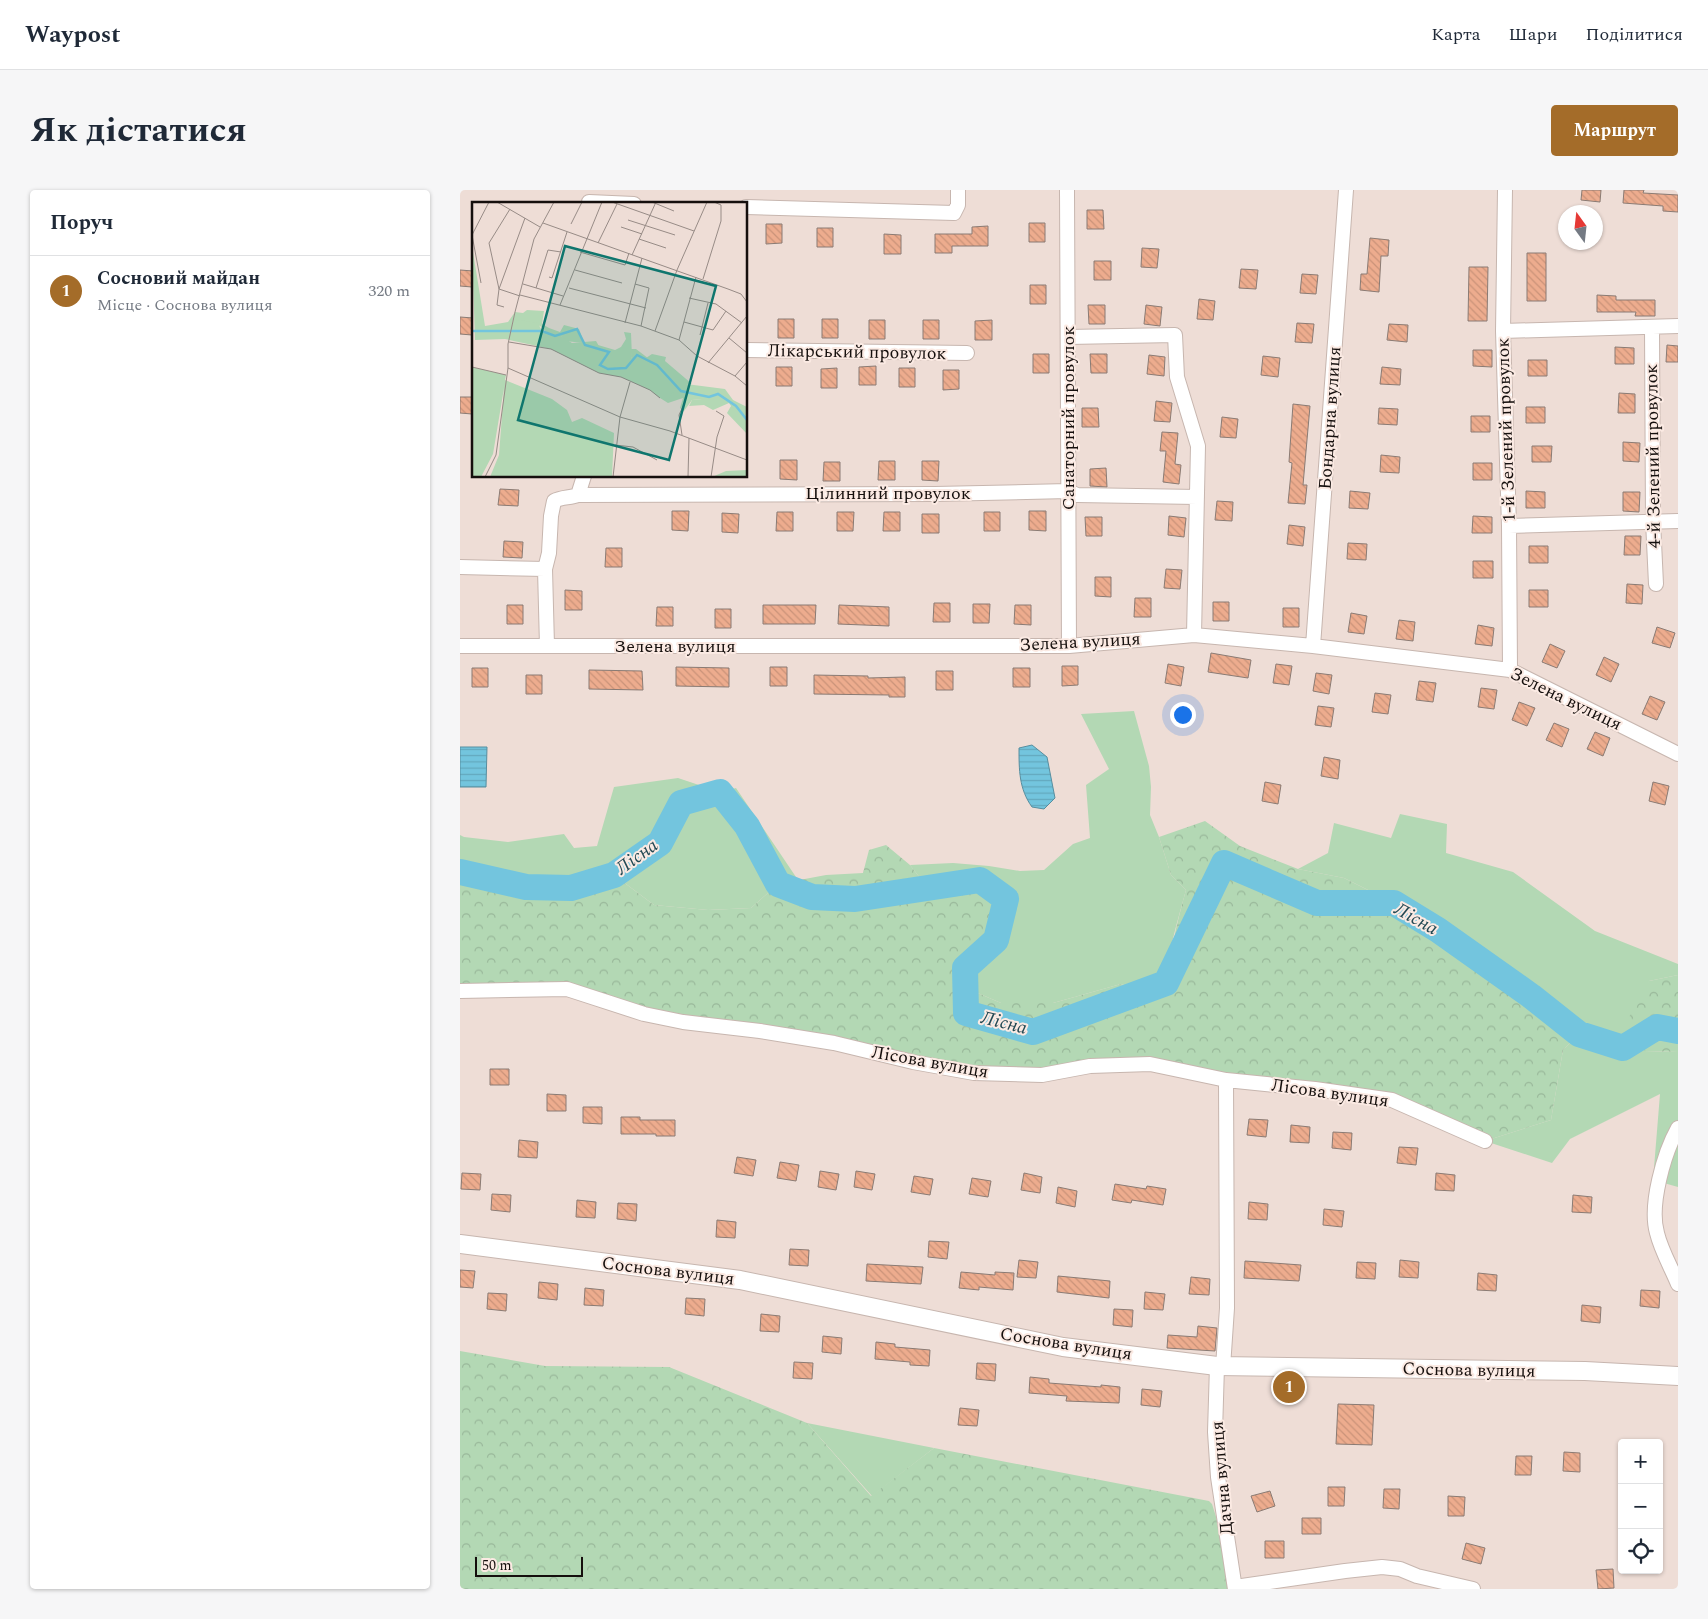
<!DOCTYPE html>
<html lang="uk">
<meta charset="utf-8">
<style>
body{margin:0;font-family:Spectral,serif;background:#f6f6f7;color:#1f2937}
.controls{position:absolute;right:15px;bottom:15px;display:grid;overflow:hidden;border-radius:5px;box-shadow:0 1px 4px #0004}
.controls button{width:45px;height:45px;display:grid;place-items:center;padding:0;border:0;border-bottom:1px solid #e0e1e3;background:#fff;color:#1f2937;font:25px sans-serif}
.compass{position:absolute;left:1098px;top:15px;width:45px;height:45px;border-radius:50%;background:#fff;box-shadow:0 1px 4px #0004;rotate:345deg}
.scale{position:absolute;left:15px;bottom:12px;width:108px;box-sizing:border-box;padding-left:5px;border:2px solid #150f0d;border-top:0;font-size:14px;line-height:18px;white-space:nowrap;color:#150f0d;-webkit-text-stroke:4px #fbeae3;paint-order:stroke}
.you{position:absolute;left:722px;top:524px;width:18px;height:18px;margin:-12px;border:4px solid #fff;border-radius:50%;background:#1a73e8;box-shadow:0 0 0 8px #1a73e833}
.badge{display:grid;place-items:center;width:32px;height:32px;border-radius:50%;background:#a46c29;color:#fff;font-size:16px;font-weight:700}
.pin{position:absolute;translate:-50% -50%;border:2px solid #fff;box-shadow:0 1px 5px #0006}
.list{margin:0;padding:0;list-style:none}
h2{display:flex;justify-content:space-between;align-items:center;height:65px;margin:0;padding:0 20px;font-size:21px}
h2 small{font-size:16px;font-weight:400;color:#747a83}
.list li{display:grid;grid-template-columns:32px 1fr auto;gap:15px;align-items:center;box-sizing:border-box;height:70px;padding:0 20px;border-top:1px solid #e0e1e3}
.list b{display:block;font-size:19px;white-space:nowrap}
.list p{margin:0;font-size:16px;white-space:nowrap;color:#747a83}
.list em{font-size:16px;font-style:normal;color:#747a83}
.icon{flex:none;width:28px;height:28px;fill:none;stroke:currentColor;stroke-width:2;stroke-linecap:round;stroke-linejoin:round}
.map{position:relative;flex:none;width:1218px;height:1399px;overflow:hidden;border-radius:5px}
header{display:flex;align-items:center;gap:30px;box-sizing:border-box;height:70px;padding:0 25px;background:#fff;border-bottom:1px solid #e0e1e3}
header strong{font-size:24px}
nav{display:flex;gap:28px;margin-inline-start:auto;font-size:18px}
.intro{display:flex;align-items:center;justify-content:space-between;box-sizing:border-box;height:120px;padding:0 30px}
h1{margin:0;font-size:35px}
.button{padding:12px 22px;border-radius:5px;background:#a46c29;color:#fff;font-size:18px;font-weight:700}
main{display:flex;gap:30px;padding:0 30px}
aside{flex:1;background:#fff;border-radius:5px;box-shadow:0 1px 4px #0004}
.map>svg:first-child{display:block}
.green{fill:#b3d8b4}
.forest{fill:url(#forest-crowns)}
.water{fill:url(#water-rules);stroke:#578e9f}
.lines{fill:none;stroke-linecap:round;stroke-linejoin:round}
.river{stroke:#73c5de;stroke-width:26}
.building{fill:url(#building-back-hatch);stroke:#8a7b74}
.minor-casing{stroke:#c7b6af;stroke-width:16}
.tertiary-casing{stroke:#c7b6af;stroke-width:20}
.minor{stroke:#fff;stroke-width:14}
.tertiary{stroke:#fff;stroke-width:18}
.labels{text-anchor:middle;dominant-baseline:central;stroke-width:4;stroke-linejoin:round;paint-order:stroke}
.street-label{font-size:18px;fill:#150f0d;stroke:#fbeae3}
.water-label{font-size:19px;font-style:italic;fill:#234954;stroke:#fbeae3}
.inset-river{fill:none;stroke:#73c5de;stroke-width:2.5}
.inset-road{fill:none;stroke:#978b86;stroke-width:1}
.view{fill:#0f766e;fill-opacity:0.15;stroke:#0f766e;stroke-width:2.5}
.inset-edge{fill:none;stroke:#150f0d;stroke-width:2.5}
</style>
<header>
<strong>Waypost</strong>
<nav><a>Карта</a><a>Шари</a><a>Поділитися</a></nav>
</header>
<div class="intro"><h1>Як дістатися</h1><a class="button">Маршрут</a></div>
<main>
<aside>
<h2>Поруч<small></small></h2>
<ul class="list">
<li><span class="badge">1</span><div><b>Сосновий майдан</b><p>Місце · Соснова вулиця</p></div><em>320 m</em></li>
</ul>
</aside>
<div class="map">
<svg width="1218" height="1399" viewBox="0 0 1218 1399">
<defs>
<pattern id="forest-crowns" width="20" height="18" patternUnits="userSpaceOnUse" patternTransform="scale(1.25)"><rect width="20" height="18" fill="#b3d8b4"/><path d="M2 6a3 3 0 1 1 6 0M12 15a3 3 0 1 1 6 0" fill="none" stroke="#99b89a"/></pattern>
<pattern id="water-rules" width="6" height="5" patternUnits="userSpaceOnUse" patternTransform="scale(1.25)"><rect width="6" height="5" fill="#73c5de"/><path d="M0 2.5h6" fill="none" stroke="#63a8bd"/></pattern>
<pattern id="building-back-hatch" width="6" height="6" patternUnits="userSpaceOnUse" patternTransform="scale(1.25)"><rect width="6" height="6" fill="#edac8e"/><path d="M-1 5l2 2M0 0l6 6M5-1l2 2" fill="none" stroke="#ca9379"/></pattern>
</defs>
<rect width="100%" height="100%" fill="#eeddd6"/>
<path class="green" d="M674 521 689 576 691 597 690 625 699 647 711 685 726 700C717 734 704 772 707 808L661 794 593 813H541L506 798 505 778 536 750 520 690 467 697 450 675 493 673 529 676 560 681 584 680 613 654 630 648 626 595 649 579 621 524Z
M218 588 260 602 276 598 338 690 318 694 291 718 248 720 194 715 154 685 111 698 66 697 2 682 0 680V645L4 647 48 652 104 644 114 658 137 656 154 597Z
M940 624 987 634 986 663 1053 682 1135 741 1218 774V785L1189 791 1185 861 1218 862V997L1193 990 1200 904 1110 949 1092 973 1025 951 1091 930 1103 860 1119 844 1071 806 978 740 934 713 884 688 838 679 868 663 874 633 931 648Z
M347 1233 474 1258 412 1306Z"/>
<path class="forest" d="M745 631 780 656 838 679 884 688 934 713 978 740 1071 806 1119 844 1103 860 1091 930 1025 951 932 910 690 874 514 883 223 832 107 799 0 801V680L2 682 66 697 111 698 154 685 194 715 248 720 291 718 318 694 366 685 403 683 409 660 426 655 450 675 467 697 520 690 546 709 536 750 505 778 506 798 541 813H593L661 794 706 807C708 771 716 735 726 700L711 685 699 647Z
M1218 785V862L1185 861 1168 829 1189 791Z
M0 1161 85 1176 209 1177 347 1233 411 1306 474 1258 749 1311 752 1314 763 1349 770 1399H0Z"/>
<path class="water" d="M572 555 587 567 595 608 584 619 572 617C559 599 559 580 559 558Z
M0 557H27L26 597H0Z"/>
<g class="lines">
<path class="river" d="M0 682 66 697 111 698 154 685 200 653 221 613 260 602 287 636 318 694 352 707 395 709 520 690 546 709 536 750 505 778 506 823 573 842 706 793 764 673 857 713H934L978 740 1071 806 1119 844 1163 858 1197 837 1218 841"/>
</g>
<path class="building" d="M1122 0H1141L1140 12 1121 10Z
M1164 0H1184L1183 3 1218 5V22L1203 21V16L1163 13Z
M627 20H643L644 39H627Z
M569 33H585V52H569Z
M306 34H322V53L306 54Z
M528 36V56H492V63H475V44H512V37Z
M357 38H373V57H357Z
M424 44 441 45V64H424Z
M910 48 929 50 928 66H921L919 102 900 100 901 84H907Z
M682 58 699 59 697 78 681 77Z
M1067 63H1086V111H1067Z
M634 71H651V90H634Z
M1009 77H1028L1027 131H1008Z
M781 79 798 80 796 99 779 98Z
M0 80 13 81 12 97 0 96Z
M842 84 858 85 856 104 840 103Z
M570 95H586V114H570Z
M1137 105 1156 106V110H1195V126H1175L1176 122H1137Z
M739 109 755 111 753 130 737 129Z
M628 115H645V134H629Z
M686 115 702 117 700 136 684 134Z
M0 127 13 128 12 145 0 144Z
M318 129H334V148H318Z
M362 129H378V148H362Z
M409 130H425V149H409Z
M463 130H479V149H463Z
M532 130V150H515V131Z
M837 133 854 134 852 153 835 152Z
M929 134 948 135 947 152 927 150Z
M1207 155 1218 156V172H1206Z
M1155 157 1174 158V174H1155Z
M1013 160H1032V177L1013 176Z
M573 164H589V183H573Z
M630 164H647V183H631Z
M689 165 705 167 704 186 687 184Z
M803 166 820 168 818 187 801 185Z
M1068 170H1087V186H1068Z
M416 176V195H399V177Z
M316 177H332V196H316Z
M922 177 941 179 940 195 920 194Z
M377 178V198H361V179Z
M439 178H455V197H439Z
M483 180H499V199L483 200Z
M1159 203 1175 204V223H1158Z
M0 207H13L12 224 0 223Z
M696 211 712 213 710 232 694 231Z
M833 214 850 216 843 295H847L845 314 828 313 832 273 829 272Z
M1066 217H1085V233H1066Z
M622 218H638L639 237H622Z
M919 218 938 219 937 235 918 234Z
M1011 226H1030V242H1011Z
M762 227 778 229 776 248 760 247Z
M702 242 718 243 715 274 721 275 719 294 703 292 706 261H700Z
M1163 252 1180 253 1179 272 1163 271Z
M1072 256H1092L1091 272H1072Z
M921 265 940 267 939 283 920 282Z
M320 270H337V290L320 289Z
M419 271H435V290H418Z
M462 271H479L478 291 462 290Z
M364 272H380V291H363Z
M1013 273H1032V290H1013Z
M646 278 647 297 630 296V279Z
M40 299 59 300 58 316 38 315Z
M890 301 910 303 908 319 889 318Z
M1066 301 1085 302V318H1066Z
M1163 302H1180L1179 322 1163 321Z
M757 311 773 312 772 331 755 330Z
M212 321H229L228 341 212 340Z
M569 321H586V341L569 340Z
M317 322H333V341H316Z
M377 322H394L393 341H377Z
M424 322H440V341H423Z
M524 322H540V341H524Z
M262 323 279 324 278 343 262 342Z
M462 324H479V343H462Z
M709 326 726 328 724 347 708 345Z
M1013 326 1032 327V343H1012Z
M625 327H642V346H626Z
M829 335 845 337 843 356 827 354Z
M1165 346H1181L1180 365H1164Z
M44 351 63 352 62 368 43 367Z
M888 353 907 354 906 370 887 369Z
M1069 356H1088V373H1069Z
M146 358H162V377H145Z
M1013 371H1033V388H1013Z
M706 379 722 380 720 399 704 398Z
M635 387H651V407L635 406Z
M1167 394 1183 395 1182 414 1166 413Z
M105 400 122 401V420H105Z
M1069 400H1088V417H1069Z
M675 408H691V427H674Z
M753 412H769V431H753Z
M474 413H490V432H473Z
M513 414H530L529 433H513Z
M47 415H63V434H47Z
M303 415H356L355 434H303Z
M379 415 429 417V436L378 434Z
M555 415H571V435L554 434Z
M197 417H213V436H196Z
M823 418H839V437H823Z
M255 419H271V438H255Z
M891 423 907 426 904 444 888 442Z
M939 430 955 432 953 451 936 449Z
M1018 435 1034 438 1032 456 1015 454Z
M1197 437 1215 443 1210 458 1192 453Z
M1090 454 1105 461 1097 478 1082 472Z
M751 463 791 470 788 488 748 482Z
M1144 467 1159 474 1151 492 1136 485Z
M708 474 724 477 721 496 705 493Z
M816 474 832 476 829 495 813 493Z
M602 476H618V495L602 496Z
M216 477 269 478V497L216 496Z
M310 477H327V496H310Z
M12 478H28V497H12Z
M553 478H570V497H553Z
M129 480 182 481 183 500 129 499Z
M476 481H493V500H476Z
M856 483 872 485 869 504 853 501Z
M66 485H82V504H66Z
M354 485 408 486V488L445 487V507H429V505L354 504Z
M959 491 976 493 973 512 956 510Z
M1021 498 1037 500 1034 519 1018 517Z
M915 503 931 505 928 524 912 522Z
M1190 506 1205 512 1197 530 1182 524Z
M1059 512 1075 518 1067 536 1052 530Z
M858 516 874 518 871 537 855 535Z
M1094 533 1109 539 1102 557 1086 550Z
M1135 542 1150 548 1143 566 1127 559Z
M864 567 880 570 878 589 861 586Z
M805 592 821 595 818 614 802 611Z
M1193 592 1209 596 1205 615 1189 611Z
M30 879H49V895H30Z
M87 904 106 905V921H87Z
M123 917H142V934L123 933Z
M161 927H180V930H215V946H196V944H161Z
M789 929 808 930 806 947 787 945Z
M831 935 850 937 849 953 830 952Z
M873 942 892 943 891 960 872 958Z
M59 950 78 952 77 968 58 967Z
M939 957 958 958 956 975 937 973Z
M277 967 296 970 293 986 274 983Z
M320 972 339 975 336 991 317 988Z
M360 981 379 984 376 1000 358 997Z
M396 981 415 984 412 1000 394 997Z
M2 983 21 984 20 1000 1 999Z
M564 983 582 987 580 1003 561 1000Z
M976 983 995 985 994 1001 975 1000Z
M454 986 473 989 470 1005 451 1002Z
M512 988 531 991 528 1007 509 1004Z
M655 994 686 999 687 996 706 999 703 1015 672 1010 671 1013 652 1010Z
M598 997 617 1001 615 1017 596 1013Z
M32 1004 51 1005 50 1022 31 1020Z
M1113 1005 1132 1007 1131 1023 1112 1022Z
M117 1010 136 1012 135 1028 116 1027Z
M789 1012 808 1014 807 1030 788 1029Z
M158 1013 177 1014 176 1031 157 1029Z
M864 1019 884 1021 882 1037 863 1035Z
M257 1030 276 1032 275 1048 256 1047Z
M469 1051 489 1052 487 1069 468 1067Z
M330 1059 349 1060 348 1076 329 1075Z
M559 1070 578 1072 576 1088 557 1087Z
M940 1070 959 1072 958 1088 939 1087Z
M785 1071 841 1075 839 1091 784 1088Z
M897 1072 916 1073 915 1089 896 1088Z
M407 1074 463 1077 461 1094 406 1091Z
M0 1080 15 1081 13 1098 0 1097Z
M501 1082 535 1085V1082L554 1083 553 1100 519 1097V1100L499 1098Z
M1018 1083 1037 1085 1036 1101 1017 1100Z
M598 1086 650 1091 649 1108 597 1102Z
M731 1087 750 1089 749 1105 729 1104Z
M79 1092 98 1094 97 1110 78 1108Z
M125 1098 144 1100 143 1116 124 1115Z
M1181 1100 1200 1101 1199 1118 1180 1116Z
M685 1102 705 1104 703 1120 684 1119Z
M28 1103 47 1104 46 1121 27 1119Z
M226 1108 245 1109 244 1126 225 1124Z
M1122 1115 1141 1117 1140 1133 1121 1131Z
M654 1119 673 1120 672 1137 653 1135Z
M301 1124 320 1126 319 1142 300 1141Z
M738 1136 757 1138 755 1161 707 1158 708 1145 737 1147Z
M363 1146 382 1148 381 1164 362 1162Z
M416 1152 435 1154V1157L470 1160 469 1176 450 1175V1172L415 1169Z
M334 1172 353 1173 352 1189 333 1188Z
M517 1173 536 1174 535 1191 516 1189Z
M570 1187 589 1189V1193L641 1197V1195L660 1197 659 1213 606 1211 607 1206 569 1203Z
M682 1199 702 1201 700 1217 681 1215Z
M878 1214 914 1215 912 1255 876 1254Z
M500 1218 519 1220 517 1236 498 1235Z
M1104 1262 1120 1263V1282L1103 1281Z
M1056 1266H1072L1071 1285H1055Z
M868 1297H885L884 1316H868Z
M924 1299H940L939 1319 923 1318Z
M810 1301 815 1316 797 1322 791 1306Z
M988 1306 1005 1307 1004 1326H988Z
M842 1328H861V1344H842Z
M805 1351H824V1368H805Z
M1006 1353 1025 1358 1021 1374 1002 1369Z
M1153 1379 1154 1398 1138 1399 1136 1380Z"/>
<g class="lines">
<defs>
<path id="minor" d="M607 0 609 456
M1045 0 1043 141 1049 336 1050 480
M129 12 174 14
M286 17 494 23 498 15V0
M1192 137 1193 331 1196 394
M1043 141 1218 136
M608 147 715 145 717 187 738 256 734 445
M286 160 507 163
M118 305 475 304 608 301 617 305 737 307
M1049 336 1218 331
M0 377 85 379
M0 456H609L734 445 853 456 1050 480 1218 564
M87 456 85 379 89 363 91 326 94 311C101 307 110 308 118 305L124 286
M853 456 886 0
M0 801 107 799 184 824 223 832 300 841 374 853 453 872 514 883 582 885 630 876 690 874 766 890 855 899 932 910 1025 951
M1218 938C1204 963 1189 1015 1197 1043 1201 1060 1211 1077 1218 1094
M757 1176 755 1242 758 1287 775 1399
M763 1177 767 1118 766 890
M775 1397 885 1381 922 1377 940 1379 957 1386 1013 1399"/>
<path id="tertiary" d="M0 1054 280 1090 603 1157 757 1176 1125 1181 1218 1186"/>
</defs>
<use href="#minor" class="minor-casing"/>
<use href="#tertiary" class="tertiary-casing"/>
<use href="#minor" class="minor"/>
<use href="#tertiary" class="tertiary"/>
</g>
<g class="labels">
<g class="street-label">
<text transform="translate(397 162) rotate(1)">Лікарський провулок</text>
<text transform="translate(608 228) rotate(-90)">Санаторний провулок</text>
<text transform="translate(870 228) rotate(-86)">Бондарна вулиця</text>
<text transform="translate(1046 240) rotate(-92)">1-й Зелений провулок</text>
<text transform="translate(1193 266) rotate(-91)">4-й Зелений провулок</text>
<text x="428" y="303">Цілинний провулок</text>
<text transform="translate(620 452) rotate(-3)">Зелена вулиця</text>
<text x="215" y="456">Зелена вулиця</text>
<text transform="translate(1106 509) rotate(26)">Зелена вулиця</text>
<text transform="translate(470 872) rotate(10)">Лісова вулиця</text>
<text transform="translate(870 903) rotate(8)">Лісова вулиця</text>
<text transform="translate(208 1081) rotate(7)">Соснова вулиця</text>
<text transform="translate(606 1154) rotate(9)">Соснова вулиця</text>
<text transform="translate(1009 1180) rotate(1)">Соснова вулиця</text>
<text transform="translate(762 1288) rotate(-95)">Дачна вулиця</text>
</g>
<g class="water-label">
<text transform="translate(177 667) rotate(-36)">Лісна</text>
<text transform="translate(956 729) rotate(29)">Лісна</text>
<text transform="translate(544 833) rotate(14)">Лісна</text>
</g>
</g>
<g transform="translate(12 12)">
<rect width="275" height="275" fill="#eeddd6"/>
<path d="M55 108 72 109 70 122 77 126 88 130 92 123 107 127 112 141 93 139 89 134 78 133 68 124 58 120 40 124 43 110 51 111ZM152 130 159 131 160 155 154 168 133 163 129 160 126 143 143 148 149 145 154 137ZM180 152 194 155 193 159 220 182H214L231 197 220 198 212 209 208 206 211 196 196 201 188 196 203 186 185 163 174 156Z" fill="#b3d8b4"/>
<path d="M0 44 13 124 36 120 43 110 40 123 46 118 66 121 70 129 89 134 100 141 124 139 128 146 137 150 129 160 153 167 160 155 158 147H164L185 163 204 186 197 196H188L178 188 149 175 127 171 79 147 33 137 3 138ZM0 165 34 173 33 178 80 197 95 208 100 220 110 216 142 231 140 275H18L27 253 32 186 21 252 9 275H0ZM214 182 253 187 261 198 275 205V232L255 211 259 204 257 201 241 208 232 203 217 204 220 198 230 197 211 190ZM275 268V275H240L254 269Z" fill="#b3d8b4"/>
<path class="inset-river" d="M0 129H70L83 134 105 127 113 143 137 150 128 163 136 167 154 166 165 153 185 163 209 189 237 195 246 192 264 204 275 218"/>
<path class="inset-road" d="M25 0 68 25M140 0 222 29M180 0 202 9M38 7 17 41 27 87 48 94M156 18 203 33M71 21 256 87 269 92 275 100M99 22 110 0M149 25 170 32M167 37 194 46M126 41 145 2M108 50 153 63 157 51M160 53 184 0M103 68 150 81M77 75 80 76 95 30M231 77 249 19V3L242 0M9 81 0 33 17 0M51 82 91 94M163 82 177 86 169 124M64 86 76 48 89 50M97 86 174 106M48 93 169 124 207 138 225 154 263 174 275 184M217 96 244 102 270 121M88 103 130 0M32 105 25 103 27 87 53 16M212 120 241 128 254 109M153 121 170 56M183 129 205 68 235 0M228 133 236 101M257 136 275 151M207 138 224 75M37 140 79 147 127 171 149 175 178 188 188 196M236 161 275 114M0 165 34 173M36 166 148 215 198 229 275 258M263 174 275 160M148 215 158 180M210 233 207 213 213 200M143 243 161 245 185 258M13 275 24 253 36 166V142L43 110 62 37 82 0M141 275 148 215M216 275 217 236M239 275 245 235 252 214 244 209"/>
<path class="view" d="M93 44 244 84 197 258 46 218Z"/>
<rect width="275" height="275" class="inset-edge"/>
</g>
</svg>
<div class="controls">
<button>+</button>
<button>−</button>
<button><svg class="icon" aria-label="locate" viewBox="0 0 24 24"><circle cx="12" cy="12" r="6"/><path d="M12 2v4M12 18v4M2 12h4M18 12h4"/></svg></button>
</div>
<svg class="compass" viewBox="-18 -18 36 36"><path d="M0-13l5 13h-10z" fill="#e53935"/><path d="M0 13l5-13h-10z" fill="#747a83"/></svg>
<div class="scale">50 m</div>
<div class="you"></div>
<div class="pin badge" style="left:829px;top:1197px">1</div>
</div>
</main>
